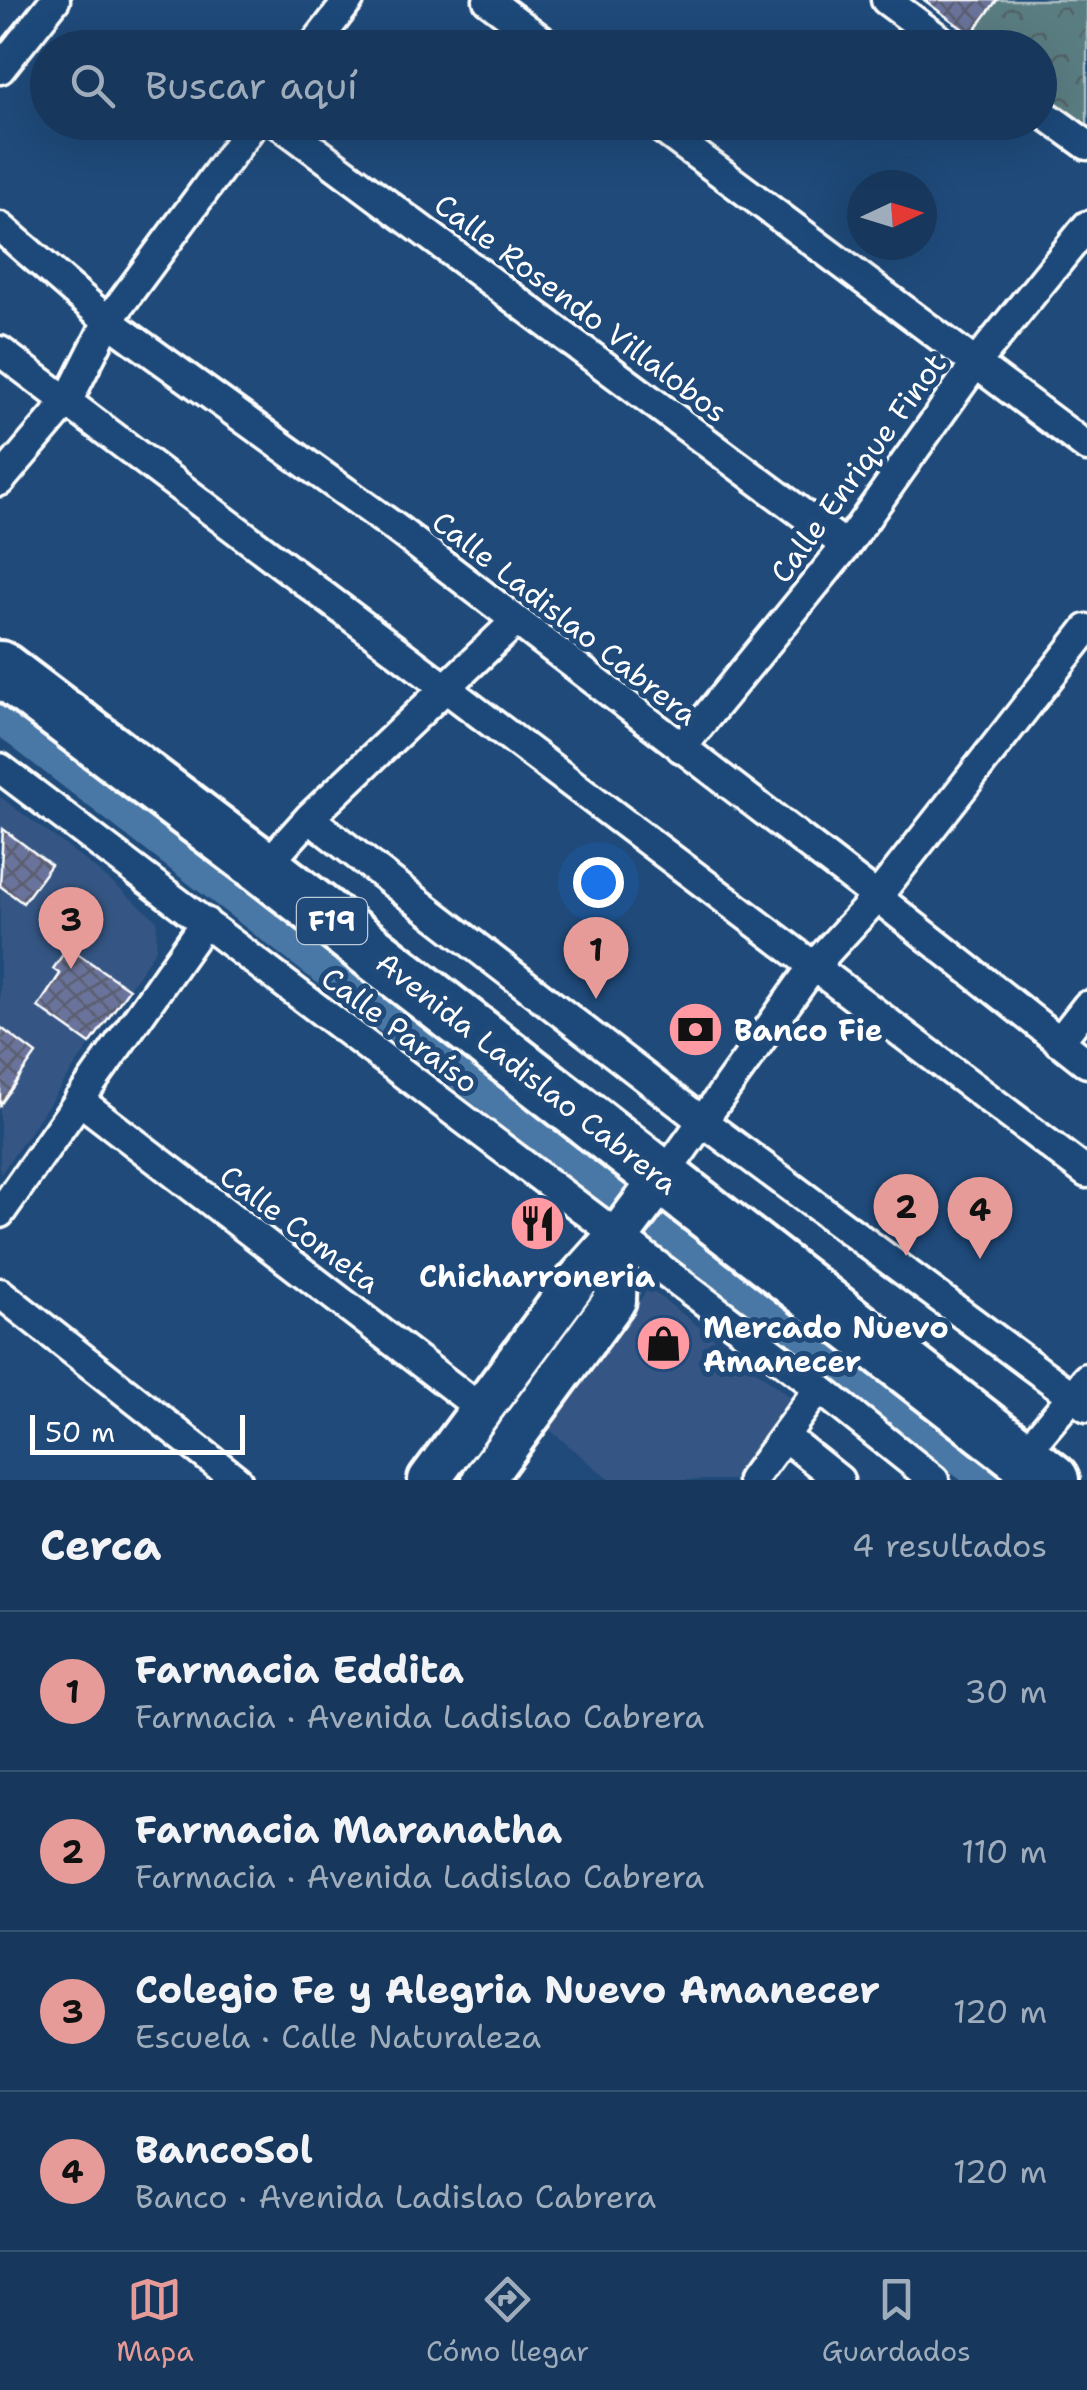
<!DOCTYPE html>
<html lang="es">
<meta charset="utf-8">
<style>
body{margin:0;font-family:"Shantell Sans",sans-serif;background:#244365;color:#f1f3f6}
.compass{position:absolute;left:847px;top:170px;width:90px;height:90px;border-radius:50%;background:#17385c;box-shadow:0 10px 40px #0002;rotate:86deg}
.scale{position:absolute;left:30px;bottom:25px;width:215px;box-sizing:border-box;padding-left:10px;border:5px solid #fff;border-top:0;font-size:28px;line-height:35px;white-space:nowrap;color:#fff;-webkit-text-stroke:8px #1f4a7a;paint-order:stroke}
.you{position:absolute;left:598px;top:882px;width:35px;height:35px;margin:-25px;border:8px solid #fff;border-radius:50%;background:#1a73e8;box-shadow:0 0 0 15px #1a73e833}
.badge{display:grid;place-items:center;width:65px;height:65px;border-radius:50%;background:#e69b98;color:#111;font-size:32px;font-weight:700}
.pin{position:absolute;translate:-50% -82px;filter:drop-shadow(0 2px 5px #0008)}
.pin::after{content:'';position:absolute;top:52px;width:35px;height:30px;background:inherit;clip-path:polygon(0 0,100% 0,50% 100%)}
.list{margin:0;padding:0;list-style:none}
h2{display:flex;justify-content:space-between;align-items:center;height:130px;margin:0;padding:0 40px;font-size:42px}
h2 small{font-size:32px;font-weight:400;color:#9eacbb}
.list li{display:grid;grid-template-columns:65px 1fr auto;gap:30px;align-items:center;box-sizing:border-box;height:160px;padding:0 40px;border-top:2px solid #365272}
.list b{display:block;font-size:38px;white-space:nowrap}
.list p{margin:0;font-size:32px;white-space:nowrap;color:#9eacbb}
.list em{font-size:32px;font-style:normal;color:#9eacbb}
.icon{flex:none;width:55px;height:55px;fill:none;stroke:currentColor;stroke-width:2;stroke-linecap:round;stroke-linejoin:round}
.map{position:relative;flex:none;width:1087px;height:1480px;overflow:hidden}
.search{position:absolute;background:#17385c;box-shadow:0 10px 40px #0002;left:30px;right:30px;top:30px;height:110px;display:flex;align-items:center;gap:25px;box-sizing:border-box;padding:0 35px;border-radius:55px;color:#9eacbb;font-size:38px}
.sheet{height:770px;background:#17385c}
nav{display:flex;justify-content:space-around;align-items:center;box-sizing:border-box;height:140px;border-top:2px solid #365272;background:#17385c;font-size:28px;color:#9eacbb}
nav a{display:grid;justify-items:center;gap:5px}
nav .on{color:#e69b98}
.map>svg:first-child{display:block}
.built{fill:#365684}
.park{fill:url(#park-crowns);stroke:#acbec0;stroke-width:2.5}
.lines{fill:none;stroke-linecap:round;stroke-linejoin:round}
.canal{stroke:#4a78a6;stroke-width:30}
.building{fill:url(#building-cross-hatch);stroke:#fff;stroke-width:2.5}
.street-casing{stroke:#fff;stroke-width:35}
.secondary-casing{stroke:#fff;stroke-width:48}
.highway-casing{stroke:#fff;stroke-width:60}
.street{stroke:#1f4a7a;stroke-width:28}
.secondary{stroke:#1f4a7a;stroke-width:40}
.highway{stroke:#1f4a7a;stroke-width:52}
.labels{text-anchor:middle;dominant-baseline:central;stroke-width:10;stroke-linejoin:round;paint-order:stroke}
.shield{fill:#1f4a7a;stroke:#bcc9d7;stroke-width:2.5}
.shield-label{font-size:28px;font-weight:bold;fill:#fff}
.street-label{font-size:30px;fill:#fff;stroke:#1f4a7a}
.poi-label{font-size:30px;font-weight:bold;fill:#fff;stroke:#1f4a7a;text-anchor:start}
</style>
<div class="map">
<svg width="1087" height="1480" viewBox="0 0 1087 1480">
<defs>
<pattern id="park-crowns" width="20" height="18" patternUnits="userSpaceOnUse" patternTransform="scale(2.5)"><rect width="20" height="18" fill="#5a7d82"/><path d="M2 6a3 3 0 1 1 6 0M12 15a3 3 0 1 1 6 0" fill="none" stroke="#536467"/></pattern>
<pattern id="building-cross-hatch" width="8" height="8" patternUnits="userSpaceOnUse" patternTransform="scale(2.5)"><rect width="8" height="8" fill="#6b739b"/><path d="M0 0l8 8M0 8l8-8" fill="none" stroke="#5a5e70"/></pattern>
</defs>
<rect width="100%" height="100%" fill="#1f4a7a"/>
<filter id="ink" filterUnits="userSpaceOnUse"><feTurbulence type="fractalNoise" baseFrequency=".01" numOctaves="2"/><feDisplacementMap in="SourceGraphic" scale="20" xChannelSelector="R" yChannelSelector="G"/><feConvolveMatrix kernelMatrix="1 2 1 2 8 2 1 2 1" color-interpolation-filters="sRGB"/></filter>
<g filter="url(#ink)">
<path class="built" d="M0 797 81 857 157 920 156 949 0 1175Z
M649 1288 795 1401 734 1480H610L544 1425Z"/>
<path class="park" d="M997 0H1087V139L1040 101V48L975 47 971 35Z"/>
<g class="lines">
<path class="canal" d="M0 719 985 1480"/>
</g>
<path class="building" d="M924 0H997L971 35Z
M3 829 51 865 23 903 0 886Z
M68 947 129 989 90 1044 38 1007 60 974 53 969Z
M0 1027 36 1054 0 1105Z"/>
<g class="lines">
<defs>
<path id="street" d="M488 0 552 48
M886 0 951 48
M312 48 349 0
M0 69 55 0
M1040 111 1087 145
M277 122 846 546
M653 122 1087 447
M0 227 108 321 397 529 877 897 1087 1063
M0 351 1087 1173
M0 481 67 402 108 321 255 122
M681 748 846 546 976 363 1087 226
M0 768 819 1388 934 1480
M309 818 702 1121 1087 1407
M264 868 309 818 515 622
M1059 1042 1087 1006
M79 1100 481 1409
M662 1178 812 968 877 897 1087 629
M0 1213 205 922
M0 1293 237 1480
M784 1436 839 1480
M1022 1456 1087 1378
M752 1480 819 1388"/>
<path id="secondary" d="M429 1480 575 1283 626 1226 662 1178
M483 1480 615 1300 617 1237"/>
<path id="highway" d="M0 668 264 868 1052 1480"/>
</defs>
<use href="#street" class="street-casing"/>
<use href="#secondary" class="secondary-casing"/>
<use href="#highway" class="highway-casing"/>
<use href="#street" class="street"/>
<use href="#secondary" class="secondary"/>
<use href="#highway" class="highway"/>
</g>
</g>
<defs>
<symbol id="bank-disc" viewBox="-11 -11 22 22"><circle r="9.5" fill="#ff9aa2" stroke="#1f4a7a"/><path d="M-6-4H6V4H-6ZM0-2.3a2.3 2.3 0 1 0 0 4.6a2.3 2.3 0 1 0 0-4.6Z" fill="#111"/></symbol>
<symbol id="restaurant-disc" viewBox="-11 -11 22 22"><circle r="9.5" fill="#ff9aa2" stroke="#1f4a7a"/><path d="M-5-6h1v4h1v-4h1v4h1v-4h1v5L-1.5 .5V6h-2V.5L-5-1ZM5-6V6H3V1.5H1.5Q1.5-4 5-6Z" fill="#111"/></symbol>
<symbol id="shop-disc" viewBox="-11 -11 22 22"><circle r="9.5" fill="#ff9aa2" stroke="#1f4a7a"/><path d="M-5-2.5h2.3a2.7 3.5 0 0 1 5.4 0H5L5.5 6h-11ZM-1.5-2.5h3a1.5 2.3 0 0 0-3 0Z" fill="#111"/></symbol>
</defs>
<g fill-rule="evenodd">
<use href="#bank-disc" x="664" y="998" width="63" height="63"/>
<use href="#restaurant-disc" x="506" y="1192" width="63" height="63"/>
<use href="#shop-disc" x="632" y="1312" width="63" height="63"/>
</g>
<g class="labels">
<rect class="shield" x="297" y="898" width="70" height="46" rx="8"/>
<g class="shield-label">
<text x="332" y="921">F19</text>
</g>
<g class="street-label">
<text transform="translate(581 308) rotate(37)">Calle Rosendo Villalobos</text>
<text transform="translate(858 468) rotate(-54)">Calle Enrique Finot</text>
<text transform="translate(565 618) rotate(38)">Calle Ladislao Cabrera</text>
<text transform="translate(400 1030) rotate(37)">Calle Paraíso</text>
<text transform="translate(527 1073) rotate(38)">Avenida Ladislao Cabrera</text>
<text transform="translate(300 1229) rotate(37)">Calle Cometa</text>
</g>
<g class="poi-label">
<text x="734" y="1030">Banco Fie</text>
<text x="537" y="1276" text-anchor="middle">Chicharroneria</text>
<text x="703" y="1327">Mercado Nuevo<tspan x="703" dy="34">Amanecer</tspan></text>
</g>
</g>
</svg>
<svg class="compass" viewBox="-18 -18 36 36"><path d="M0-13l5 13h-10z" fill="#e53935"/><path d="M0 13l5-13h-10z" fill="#9eacbb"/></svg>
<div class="scale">50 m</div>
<div class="you"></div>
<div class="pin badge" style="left:596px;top:999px">1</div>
<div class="pin badge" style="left:906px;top:1256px">2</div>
<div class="pin badge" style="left:71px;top:969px">3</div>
<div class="pin badge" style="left:980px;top:1259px">4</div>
<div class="search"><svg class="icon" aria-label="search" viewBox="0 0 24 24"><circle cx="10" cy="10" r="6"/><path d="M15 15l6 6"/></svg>Buscar aquí</div>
</div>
<section class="sheet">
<h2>Cerca<small>4 resultados</small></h2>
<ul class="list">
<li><span class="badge">1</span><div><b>Farmacia Eddita</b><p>Farmacia · Avenida Ladislao Cabrera</p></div><em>30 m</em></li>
<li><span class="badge">2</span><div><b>Farmacia Maranatha</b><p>Farmacia · Avenida Ladislao Cabrera</p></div><em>110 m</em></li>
<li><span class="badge">3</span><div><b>Colegio Fe y Alegria Nuevo Amanecer</b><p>Escuela · Calle Naturaleza</p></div><em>120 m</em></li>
<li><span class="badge">4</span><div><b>BancoSol</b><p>Banco · Avenida Ladislao Cabrera</p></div><em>120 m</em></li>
</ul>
</section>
<nav>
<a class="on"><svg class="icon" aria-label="map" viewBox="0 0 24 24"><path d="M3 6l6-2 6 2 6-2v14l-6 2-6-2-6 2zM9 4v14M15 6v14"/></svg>Mapa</a>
<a><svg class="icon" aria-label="directions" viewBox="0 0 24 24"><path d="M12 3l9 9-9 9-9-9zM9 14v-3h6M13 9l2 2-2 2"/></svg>Cómo llegar</a>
<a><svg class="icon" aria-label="saved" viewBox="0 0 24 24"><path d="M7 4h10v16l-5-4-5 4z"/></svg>Guardados</a>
</nav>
